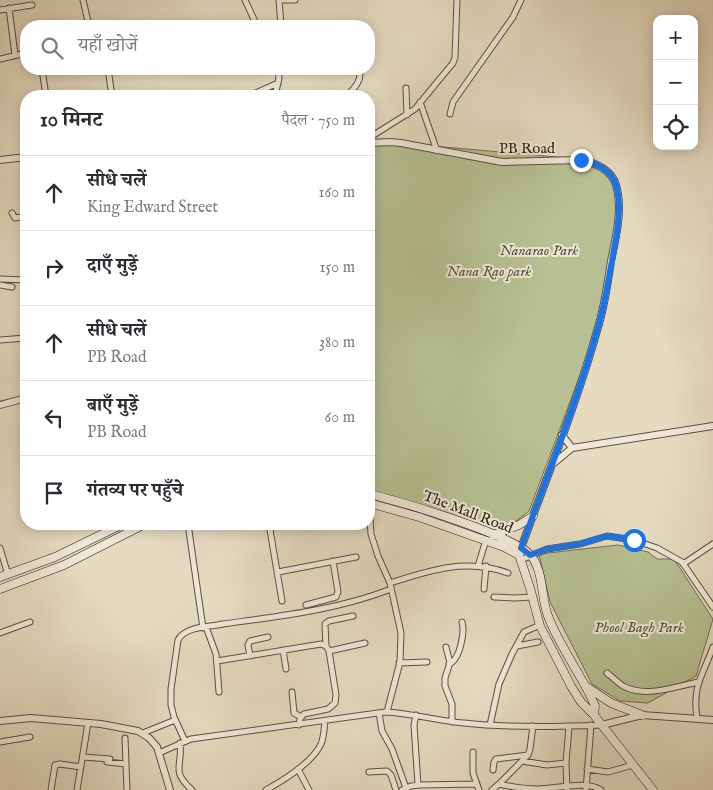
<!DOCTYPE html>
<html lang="hi">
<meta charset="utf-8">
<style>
body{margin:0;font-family:"IM FELL English","Noto Serif Devanagari",serif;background:#f7f7f7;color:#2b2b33}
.controls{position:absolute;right:15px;top:15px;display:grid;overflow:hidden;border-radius:10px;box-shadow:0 2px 12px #0003}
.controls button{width:45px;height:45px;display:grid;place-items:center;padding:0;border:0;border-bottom:1px solid #e1e1e2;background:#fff;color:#2b2b33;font:25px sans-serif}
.stop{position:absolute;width:15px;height:15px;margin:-11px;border:4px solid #1a73e8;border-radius:50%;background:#fff}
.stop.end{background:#1a73e8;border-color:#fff;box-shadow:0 1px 5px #0008}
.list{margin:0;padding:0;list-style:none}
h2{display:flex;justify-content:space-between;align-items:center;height:65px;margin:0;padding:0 20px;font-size:21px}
h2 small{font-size:16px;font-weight:400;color:#7c7c81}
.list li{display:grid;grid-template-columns:32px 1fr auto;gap:15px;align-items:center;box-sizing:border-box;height:75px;padding:0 20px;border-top:1px solid #e1e1e2}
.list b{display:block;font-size:19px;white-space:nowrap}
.list p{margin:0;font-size:16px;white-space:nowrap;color:#7c7c81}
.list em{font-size:16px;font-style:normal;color:#7c7c81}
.icon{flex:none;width:28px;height:28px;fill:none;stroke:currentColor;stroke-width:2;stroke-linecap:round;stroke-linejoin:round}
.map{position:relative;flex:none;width:713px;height:790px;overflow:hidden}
.search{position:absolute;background:#fff;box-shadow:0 2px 12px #0003;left:20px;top:20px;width:355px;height:55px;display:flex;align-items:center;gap:12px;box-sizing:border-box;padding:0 18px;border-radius:20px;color:#7c7c81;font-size:19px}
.panel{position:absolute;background:#fff;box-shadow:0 2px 12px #0003;left:20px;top:90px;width:355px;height:440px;border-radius:20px}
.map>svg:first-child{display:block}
.park{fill:#b6c092;stroke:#707055}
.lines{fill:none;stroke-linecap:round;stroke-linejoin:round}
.minor-casing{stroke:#5a5042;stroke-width:7}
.tertiary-casing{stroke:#5a5042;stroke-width:8}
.secondary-casing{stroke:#2b2118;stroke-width:9}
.minor{stroke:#efe8d7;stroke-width:5}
.tertiary{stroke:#efe8d7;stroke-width:6}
.secondary{stroke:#efe8d7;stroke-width:8}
.route{stroke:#1a73e8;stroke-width:6}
.labels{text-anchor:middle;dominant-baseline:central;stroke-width:4;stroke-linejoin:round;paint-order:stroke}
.street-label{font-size:15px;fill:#2b2118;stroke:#efe8d7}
.park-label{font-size:15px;font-style:italic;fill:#55513d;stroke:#efe8d7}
</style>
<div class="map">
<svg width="713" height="790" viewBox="0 0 713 790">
<rect width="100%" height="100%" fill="#e6dbc1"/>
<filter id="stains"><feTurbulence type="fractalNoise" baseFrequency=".004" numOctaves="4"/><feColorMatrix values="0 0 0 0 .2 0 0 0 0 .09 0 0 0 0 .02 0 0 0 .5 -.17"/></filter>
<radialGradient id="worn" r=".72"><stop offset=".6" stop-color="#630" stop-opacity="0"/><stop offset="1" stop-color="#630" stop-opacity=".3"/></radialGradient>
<path class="park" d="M369 142 410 144 591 160 616 181 618 236 600 322 529 511 511 525 493 531 369 497Z
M618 545 648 552 657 559H674L713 619 696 676 648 703 620 701 592 684 550 602 539 554Z"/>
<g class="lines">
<defs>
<path id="minor" d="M83 0 89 26
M245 0 257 26
M279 0 281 26
M281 0H295
M9 8 15 55
M0 10 32 5
M0 59 26 53
M42 69 46 96
M108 69 112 96
M324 69H326
M406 88 407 115
M249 96 278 83
M275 96 279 78 278 69
M346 96C354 89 363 80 359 69
M420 102 437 151
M450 114 453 102 513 17 521 0
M369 138 415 109 453 63 455 57 457 0
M12 213 15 218 26 216
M0 279 26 280
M0 285 12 287
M0 340 26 338
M369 503 371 534 378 556 390 583 401 633 400 662 387 712
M188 524 203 628
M269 524 282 601
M0 548 8 575
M521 560 547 549 580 544 607 536 634 540 657 548 682 562 713 607
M683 564 713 544
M478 566 486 540
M278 572 356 557
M390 583C430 570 466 558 508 573
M484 589 486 566
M494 597 515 598 532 597
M306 605 336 597 338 592 333 561
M206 627 216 654 219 692
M0 633 30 622
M326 646 325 624 329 621 353 616
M517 646 538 642
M446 647 450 663 445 678V686L452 704V722
M283 650 286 669
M329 651 365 643
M250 656 248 645 250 641 268 637
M217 661 321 644 326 646 329 651 336 695 335 703 328 709 304 714 300 719 299 725
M399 663 427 662
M449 664C460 660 465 632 462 622
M607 673C612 677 617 682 623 686 645 698 675 687 698 682
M292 692 294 713 301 717
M379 713 382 731 392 749 406 788
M416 715 414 725 418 785
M697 718C692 686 703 675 713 647
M490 725 499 684 512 654 524 632 540 625
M533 726 530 749 528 755 499 784C512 787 525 789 538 789 555 789 587 780 601 790
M143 733 175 720
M125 738 127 790
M185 741 174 717 171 705V689L178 640C185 626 210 627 223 624 281 616 337 610 391 589
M0 742 30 737
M180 743C183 767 170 770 192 790
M473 752V773L479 790
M159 753 191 739 385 712C412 713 437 721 464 723 509 728 556 727 602 725
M83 757 110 759
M522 761 547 765 566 763
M107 762 126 764
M298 769 309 790
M587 769 608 772 633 765
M493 770 494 762 496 759 528 755
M369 772 387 771 391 775 396 790
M51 790 55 765 60 764 81 767
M77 790 88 723
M266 790C284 780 312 763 321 744 324 737 324 729 325 721
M402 790 411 786 420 785 476 784
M492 790 499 784
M567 790 566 763 569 727
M586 790 591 725"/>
<path id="tertiary" d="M369 143 390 142 401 143 502 162 581 160C596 163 611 169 616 185 623 209 616 237 611 261 608 282 605 303 599 324 578 400 548 474 521 548
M0 160 26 157
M0 405 26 398
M562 435 572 448
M554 463 572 448 713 426
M0 721 31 718 101 724 138 731 149 738 157 747 170 790
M602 725 642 715 713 720"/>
<path id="secondary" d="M369 494C398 501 516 535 532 557 544 574 541 598 548 616 559 645 578 670 591 697L595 706 594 715
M369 503 419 517 504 547 519 555 530 588 540 626 571 686 581 702 594 715 653 790
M493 535 519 525 533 516
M0 577 55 557 123 524
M0 589 64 565 145 524
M587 687 611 703 642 715"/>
</defs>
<use href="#minor" class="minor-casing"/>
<use href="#tertiary" class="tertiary-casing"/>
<use href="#secondary" class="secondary-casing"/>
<use href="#minor" class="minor"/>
<use href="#tertiary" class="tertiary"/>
<use href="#secondary" class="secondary"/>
</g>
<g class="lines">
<path class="route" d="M581 160C596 163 611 169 616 185 623 209 616 237 612 261 608 282 605 303 599 324 578 400 548 474 521 548L530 555 547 549 580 544 607 536 634 540"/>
</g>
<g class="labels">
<g class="street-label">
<text x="527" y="148">PB Road</text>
<text transform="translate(468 512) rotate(21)">The Mall Road</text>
</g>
<g class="park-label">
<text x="539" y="250">Nanarao Park</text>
<text x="489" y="271">Nana Rao park</text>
<text x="639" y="627">Phool Bagh Park</text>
</g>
</g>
<rect width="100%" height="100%" filter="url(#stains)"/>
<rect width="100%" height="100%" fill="url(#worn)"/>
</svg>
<div class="controls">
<button>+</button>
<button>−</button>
<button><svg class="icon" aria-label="locate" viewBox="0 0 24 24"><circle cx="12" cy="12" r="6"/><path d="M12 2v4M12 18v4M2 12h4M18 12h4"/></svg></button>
</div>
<div class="stop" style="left:634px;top:540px"></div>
<div class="stop end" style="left:581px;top:160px"></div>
<div class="search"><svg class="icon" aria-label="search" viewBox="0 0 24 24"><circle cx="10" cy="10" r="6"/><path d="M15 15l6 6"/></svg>यहाँ खोजें</div>
<section class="panel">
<h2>10 मिनट<small>पैदल · 750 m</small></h2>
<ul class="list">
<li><svg class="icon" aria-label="ahead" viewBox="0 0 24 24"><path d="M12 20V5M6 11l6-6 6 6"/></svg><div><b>सीधे चलें</b><p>King Edward Street</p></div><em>160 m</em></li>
<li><svg class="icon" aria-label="right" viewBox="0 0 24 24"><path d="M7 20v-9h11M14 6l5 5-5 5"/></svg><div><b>दाएँ मुड़ें</b></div><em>150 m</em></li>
<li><svg class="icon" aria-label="ahead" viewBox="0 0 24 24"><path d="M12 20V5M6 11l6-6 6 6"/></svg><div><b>सीधे चलें</b><p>PB Road</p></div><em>380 m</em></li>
<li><svg class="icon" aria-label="left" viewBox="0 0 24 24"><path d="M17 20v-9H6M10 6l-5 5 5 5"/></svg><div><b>बाएँ मुड़ें</b><p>PB Road</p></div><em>60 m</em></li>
<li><svg class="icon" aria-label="arrive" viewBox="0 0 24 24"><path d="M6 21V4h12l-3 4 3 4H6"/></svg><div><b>गंतव्य पर पहुँचे</b></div></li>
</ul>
</section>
</div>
